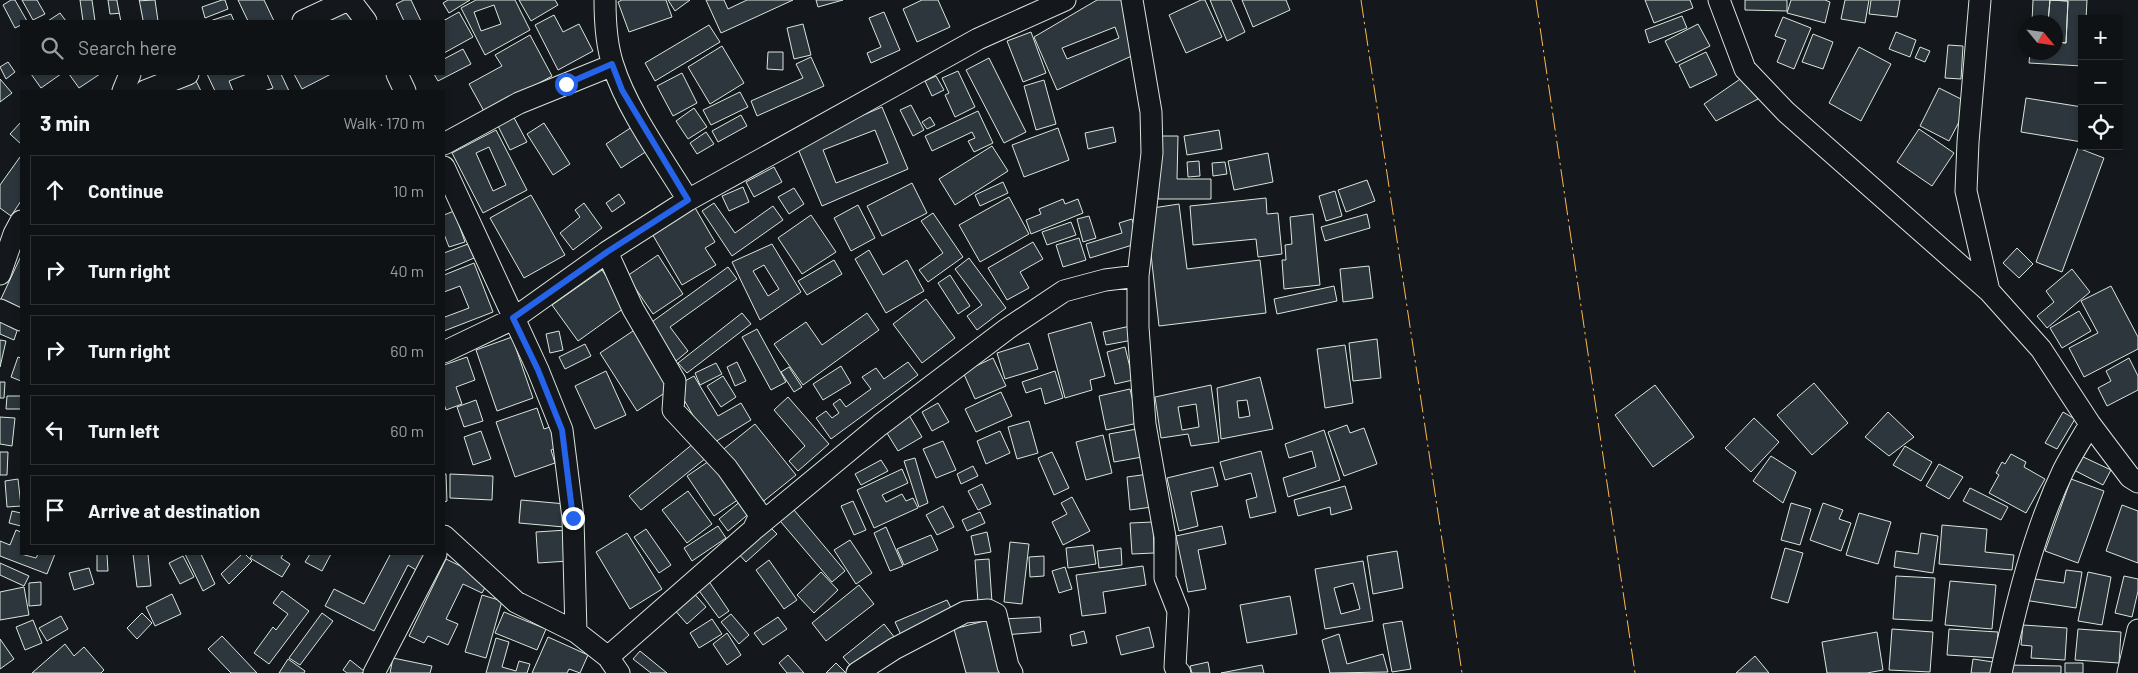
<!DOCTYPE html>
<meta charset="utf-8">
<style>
body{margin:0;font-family:Barlow,sans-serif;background:#181b1e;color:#f1f3f6}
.controls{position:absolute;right:15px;top:15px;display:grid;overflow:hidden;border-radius:0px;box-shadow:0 2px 8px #0003}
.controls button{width:45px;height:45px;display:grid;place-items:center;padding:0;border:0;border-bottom:1px solid #2f3234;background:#0f1215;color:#f1f3f6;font:25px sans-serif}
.compass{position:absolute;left:2018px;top:15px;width:45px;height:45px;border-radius:50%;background:#0f1215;box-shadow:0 2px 8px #0003;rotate:119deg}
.stop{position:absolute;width:15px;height:15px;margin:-11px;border:4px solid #2563eb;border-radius:50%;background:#fff}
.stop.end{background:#2563eb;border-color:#fff;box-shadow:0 1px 5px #0008}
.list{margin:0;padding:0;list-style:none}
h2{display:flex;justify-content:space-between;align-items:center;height:65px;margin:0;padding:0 20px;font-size:21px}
h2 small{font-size:16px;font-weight:400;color:#9b9ea0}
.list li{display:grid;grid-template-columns:32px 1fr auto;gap:15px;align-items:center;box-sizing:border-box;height:70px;margin:0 10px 10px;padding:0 10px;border:1px solid #2f3234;border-radius:0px}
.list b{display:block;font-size:19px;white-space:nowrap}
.list em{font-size:16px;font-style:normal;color:#9b9ea0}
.icon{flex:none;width:28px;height:28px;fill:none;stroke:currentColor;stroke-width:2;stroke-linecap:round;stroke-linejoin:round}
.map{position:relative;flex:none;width:2138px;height:673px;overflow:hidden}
.search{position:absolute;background:#0f1215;box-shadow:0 2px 8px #0003;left:20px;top:20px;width:425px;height:55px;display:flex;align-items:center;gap:12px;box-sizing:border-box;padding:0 18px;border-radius:0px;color:#9b9ea0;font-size:19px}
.panel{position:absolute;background:#0f1215;box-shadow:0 2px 8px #0003;left:20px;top:90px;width:425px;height:465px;border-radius:0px}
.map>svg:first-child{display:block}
.building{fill:#2c363c;stroke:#d8e6dc;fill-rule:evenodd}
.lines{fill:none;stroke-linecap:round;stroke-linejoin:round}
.street-casing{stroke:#d8e6dc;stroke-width:23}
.street{stroke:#14181c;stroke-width:21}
.power{stroke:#ffb74d;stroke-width:1;stroke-dasharray:18 4 2.5 4;stroke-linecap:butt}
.route{stroke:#2563eb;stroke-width:6}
</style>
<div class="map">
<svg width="2138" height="673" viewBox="0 0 2138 673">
<rect width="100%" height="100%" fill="#14181c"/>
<path class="building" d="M11 0H15L27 21H21V25L15 28 3 5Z
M22 0H37L45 14 33 20Z
M80 0H92L95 21H83Z
M108 0H122L123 13 110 14Z
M155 0 158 21H138L136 1Z
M222 0H225L228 9 205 18 202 7Z
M238 0H264L274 21H248Z
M404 0H411L421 21H404L396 4Z
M448 0H470L449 13 443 3Z
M476 0H515L530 30 485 55 461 8ZM494 5 501 24 481 31 474 12Z
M519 0H555L558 5 531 21Z
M622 0H666L672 17 629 32 618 2Z
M668 0H690L675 11Z
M706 0H724L728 9 747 0H793L721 33Z
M816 0H843L818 7Z
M922 0H938L950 27 917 42 903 9Z
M1097 0H1128L1136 54 1057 90 1034 37ZM1115 27 1119 38 1067 59 1062 48Z
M1201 0H1205L1222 37 1186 53 1169 15Z
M1210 0H1231L1245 32 1227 41Z
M1242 0H1286L1290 10 1253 27Z
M1645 0H1690L1693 8 1654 23Z
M1745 0H1787V11L1745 10Z
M1791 0H1825L1830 2 1825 23 1787 13Z
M1845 0H1869L1865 23 1841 19Z
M1871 0H1900L1897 17 1869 14Z
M2033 0H2087L2086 19H2082V66L2029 63 2030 52H2056V42L2066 43 2068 1 2050 0 2048 22H2032Z
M2050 0 2068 1 2066 43 2056 42V22H2048Z
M346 6 354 21H317Z
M459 12 473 37 444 53 443 21Z
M884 12 900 50 871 63 867 53 881 47 869 18Z
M60 13 66 21H48Z
M231 14 234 21H210Z
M554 15 563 32 579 24 593 51 558 70 535 25Z
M1682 16 1687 28 1649 43 1645 30Z
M1783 17 1811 28 1794 69 1777 62 1786 40 1775 36Z
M803 24 811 55 794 59 787 28Z
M1698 24 1710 46 1676 63 1665 41Z
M709 25 720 42 655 81 645 63Z
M1031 32 1046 73 1023 82 1007 41Z
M1896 32 1916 40 1910 57 1889 49Z
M1813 34 1833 42 1823 69 1802 62Z
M530 35 552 76 485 113 469 84 502 66 495 55Z
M1948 45 1963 46 1961 79 1945 78Z
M722 46 744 83 710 104 688 67Z
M1859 47 1891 64 1861 121 1829 103Z
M1920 47 1930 51 1925 62 1915 58Z
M463 49 471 64 438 81 434 74H444V59Z
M768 52H783V70L767 69Z
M1706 52 1717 75 1690 88 1679 65Z
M811 57 824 86 757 116 751 101 803 78 796 64Z
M989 58 1026 132 1004 143 966 70Z
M8 62 15 72 6 79 0 67Z
M958 71 975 107 955 117 945 95 949 93 942 78Z
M682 73 697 103 673 116 657 86Z
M31 74H61L41 88Z
M69 74H100L79 88Z
M207 74H247L229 81 233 91H215Z
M267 74H281L289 91H264L273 88Z
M294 74H331L302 89Z
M1746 75 1758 99 1716 121 1704 104Z
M936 76 944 90 932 96 925 81Z
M0 79 12 93 0 102Z
M195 79 201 91H161Z
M1044 80 1056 124 1036 130 1024 86Z
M1939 88 1969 103 1949 141 1920 126Z
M740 92 748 107 711 125 703 110Z
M2026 98 2082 107V142L2021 132Z
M911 105 924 130 913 136 900 110Z
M882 107 908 169 822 206 796 144ZM875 130 888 163 836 183 823 150Z
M694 108 707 127 688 139 676 121Z
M978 111 993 143 974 152 968 141 975 138 972 132 932 151 925 136Z
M512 114 527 142 510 150 496 122Z
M741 115 747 126 718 142 712 131Z
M930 117 935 125 927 129 922 122Z
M21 122V144L10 134Z
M544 123 570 164 553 175 527 134Z
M635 125 650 149 621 168 606 144Z
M1113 127 1116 142 1088 149 1085 133Z
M1058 128 1069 160 1024 177 1012 145Z
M1919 129 1954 153 1932 186 1897 162Z
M496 130 527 190 483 213 452 153ZM489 147 506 185 493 191 476 153Z
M1219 130 1222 149 1187 155 1184 136Z
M706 132 714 144 697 154 690 143Z
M1159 136H1178L1177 179H1211V199H1158Z
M992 146 1008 171 955 205 939 179Z
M2078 148 2104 158 2062 272 2036 262Z
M1268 153 1273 182 1234 190 1228 161Z
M20 157 21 158V201L11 216 0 208V185Z
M1199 161 1200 176 1188 177 1187 162Z
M1225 162 1227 174 1213 176 1212 163Z
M774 167 782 182 754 197 746 182Z
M1367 180 1375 201 1346 212 1338 190Z
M1003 182 1008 193 980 206 975 195Z
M912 183 927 213 882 236 867 206Z
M743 187 749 202 729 211 722 196Z
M794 188 804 204 789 214 778 197Z
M1335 191 1342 216 1326 221 1319 196Z
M619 194 625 203 612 212 606 203Z
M531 195 565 255 524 278 490 218Z
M1009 197 1029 234 980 262 959 225Z
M1266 198 1267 214 1278 213 1282 254 1258 257 1256 239 1193 245 1190 206Z
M1063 199 1065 204 1078 199 1083 213 1031 234 1026 220 1041 214 1039 209Z
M584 203 602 228 573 250 560 233 580 217 575 210Z
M714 203 735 233 773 206 783 220 732 256 702 211Z
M1179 204 1187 269 1260 260 1266 313 1159 326 1146 209Z
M858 205 875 238 851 251 834 218Z
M694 206 715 242 705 248 716 265 682 285 651 232Z
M454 211 465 242 449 247 444 234V215Z
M933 213 963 257 928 282 919 270 943 253 921 221Z
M1313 214 1320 285 1284 289 1282 260H1286L1285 245 1292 244 1290 217Z
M1367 214 1370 228 1325 241 1321 227Z
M811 215 836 252 802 274 778 238Z
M1089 216 1096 238 1083 242 1077 219Z
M1132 219 1139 243 1090 258 1086 244 1122 233 1119 223Z
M1071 222 1076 235 1047 245 1042 232Z
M1079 238 1086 260 1063 267 1056 245Z
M1033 242 1043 259 1020 272 1029 288 1007 300 988 268Z
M468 244 474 258 444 271V253Z
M772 244 801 292 760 320 732 262ZM764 265 779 289 768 296 753 271Z
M2017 248 2033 264 2019 278 2003 263Z
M869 250 883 275 907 260 924 291 886 313 855 259Z
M658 255 683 294 653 314 627 276Z
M21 256V312L0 301Z
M969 258 1006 308 977 330 967 316 982 305 955 269Z
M834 260 842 274 807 295 798 281Z
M474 263 493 312 444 331V314L445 317 469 308 460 286 444 292V275Z
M1369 266 1373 298 1343 302 1340 269Z
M728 267 737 279 670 327 688 351 676 361 649 324Z
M2072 269 2090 292 2047 328 2037 316 2054 302 2046 291Z
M602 270 627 306 578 341 552 305Z
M950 275 970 306 958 314 938 283Z
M1334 286 1337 301 1277 314 1274 299Z
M2111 286 2138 337V349L2084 377 2069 348 2098 333 2081 301Z
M926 299 955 338 922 363 893 324Z
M2079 311 2091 331 2062 348 2050 328Z
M742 313 751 324 687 373 678 363Z
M867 313 879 330 803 385 774 344 806 322 822 345Z
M0 321 18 328 14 340 0 334Z
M1091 322 1105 376 1090 380 1092 390 1065 398 1048 334Z
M1135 325 1138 339 1106 345 1103 332Z
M636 329 674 387 637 411 600 353Z
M757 329 786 382 771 390 742 337Z
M559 331 563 350 550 353 546 334Z
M512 337 533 398 497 411 476 350Z
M1377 339 1381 378 1353 381 1349 343Z
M0 340 6 341 0 367Z
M1029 343 1038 369 1005 379 997 353Z
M585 344 591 356 565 369 559 357Z
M1345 345 1353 403 1325 408 1317 349Z
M1125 347 1133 380 1115 384 1107 352Z
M18 357 21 358V381L11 377Z
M467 357 475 380 456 387 462 404 446 410 444 404V365Z
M993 358 1006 386 975 399 963 372Z
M2129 358 2138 376V390L2107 406 2098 388 2111 381 2106 371Z
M737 362 746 381 735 386 727 367Z
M908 362 918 375 831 439 816 418 826 411 832 418 839 413 833 404 840 399 846 407 871 389 862 377 876 368 884 379Z
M716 363 722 374 700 385 695 373Z
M841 366 851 383 823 400 813 384Z
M789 367 802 387 794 392 781 372Z
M606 371 626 415 595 429 575 386Z
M1055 371 1063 398 1045 404 1041 388 1026 393 1022 382Z
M694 376 718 416 741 403 751 420 710 445 676 386Z
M723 376 736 397 721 407 707 386Z
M1260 377 1273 429 1221 439 1217 388ZM1247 400 1250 416 1239 418 1237 401Z
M0 382H5L4 398H0Z
M1814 383 1848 423 1812 455 1777 415Z
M1211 385 1219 442 1191 446 1188 434 1161 438 1155 397ZM1196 404 1199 427 1182 430 1178 407Z
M1655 385 1694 437 1653 467 1615 415Z
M1130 389 1138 423 1106 430 1099 396Z
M1001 392 1012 416 976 432 965 409Z
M7 396H21V409H6Z
M788 397 829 444 798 471 789 461 805 446 774 410Z
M476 400 483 421 464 427 457 407Z
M938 403 949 422 932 431 922 412Z
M537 408 544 429 553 426 560 446 551 450 555 463 515 477 496 422Z
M906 410 922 437 898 451 882 425Z
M1888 412 1914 437 1889 456 1865 437Z
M2063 412 2075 419 2057 449 2045 443Z
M0 417 15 418 12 446 0 444Z
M1754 418 1779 442 1751 472 1725 448Z
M1029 421 1038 453 1017 459 1008 427Z
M755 424 796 475 760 504 720 452Z
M1347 425 1350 433 1364 428 1377 464 1344 476 1328 432Z
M1137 429 1142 457 1114 462 1109 434Z
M1324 430 1340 480 1288 497 1283 478 1316 467 1312 451 1289 458 1285 444Z
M481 431 491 459 473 465 464 437Z
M1000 431 1010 453 986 464 977 441Z
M1103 435 1112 473 1086 480 1076 442Z
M943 441 956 470 936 478 923 449Z
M694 443 706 458 641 510 629 496Z
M1905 446 1932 462 1921 481 1893 465Z
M1261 451 1276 512 1250 518 1246 500 1257 497 1251 473 1225 480 1220 462Z
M0 452H8L7 475H0Z
M1052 452 1069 488 1054 495 1038 458Z
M2011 454 2026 462 2024 467 2045 479 2026 513 1989 493 1999 475 1996 473 2002 462 2005 464Z
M2079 455 2111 470 2103 485 2072 469Z
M1771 456 1796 472 1783 503 1753 481Z
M915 458 928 503 919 507 904 461Z
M712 459 739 499 714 516 687 476Z
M881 460 888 471 861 485 855 474Z
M1939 464 1963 477 1949 499 1926 486Z
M973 466 978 476 961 484 957 474Z
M1213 467 1218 486 1191 492 1198 526 1179 531 1167 478Z
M902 469 908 483 882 495 886 502 902 494 906 501 913 498 918 508 874 528 857 490Z
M444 474H446L447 501 444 502Z
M450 474 493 476 492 500 450 498Z
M1149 474 1152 507 1130 510 1127 477Z
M18 479 21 506 7 507 5 481Z
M2071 479 2104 491 2078 563 2045 551Z
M982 484 991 504 978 510 968 491Z
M1345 486 1352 509 1331 515 1330 507 1298 516 1294 500Z
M1970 488 2008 507 2001 520 1963 501Z
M688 491 712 524 687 543 662 510Z
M1072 497 1090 531 1063 545 1052 522 1067 514 1061 503Z
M521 500 566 504 564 527 519 523Z
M742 500 751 512 728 531 719 519Z
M853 501 866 530 854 535 841 506Z
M1791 503 1811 509 1800 545 1781 540Z
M1823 503 1843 510 1839 519 1851 523 1841 551 1810 540Z
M789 504 845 571 832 582 775 515Z
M2122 505 2138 511V563L2106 551Z
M943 506 954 527 937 535 926 515Z
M12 511 21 513V526L9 523Z
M980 512 985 523 967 531 962 520Z
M1859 513 1891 522 1878 564 1846 555Z
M1153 522 1154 553 1132 554 1130 523Z
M766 523 777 534 746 562 736 551Z
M1942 525 1987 529 1985 552 2014 555 2012 570 1939 564Z
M718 526 726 538 692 561 684 548Z
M1222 526 1226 544 1198 550 1206 589 1188 592 1176 536Z
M886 527 903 566 890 571 874 533Z
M646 529 671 565 659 573 634 537Z
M16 530 21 532V554L36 558 38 554H55L47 574 0 556V541L10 545Z
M567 530 569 561 538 563 536 532Z
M987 532 991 552 975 555 971 536Z
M627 533 662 589 630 609 596 552Z
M1921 533 1938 536 1933 573 1894 567 1896 551 1918 554Z
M931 535 938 550 904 565 897 549Z
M850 540 872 573 856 584 834 550Z
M1010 542 1029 544 1022 604 1004 602Z
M1093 545 1096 564 1068 568 1066 548Z
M1121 548 1122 565 1099 568 1097 551Z
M1785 548 1803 553 1788 603 1771 598Z
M1397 551 1403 588 1373 594 1367 556Z
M97 554H107L108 571H97Z
M133 554H148L151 586 137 587Z
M185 554H201L215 584 203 591Z
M242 554H245L252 561 229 584 221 574Z
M253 554H283L281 558 290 564 282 577 250 558Z
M310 554H331L322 571 305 562Z
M387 554H425L416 570 408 565 374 631 325 606 334 589 364 604 390 555Z
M183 556 194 577 180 584 169 563Z
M1044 556V576L1030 577 1029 557Z
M446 559 489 580 482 593 463 584 446 619 458 624 448 645 428 636 424 643 409 636Z
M989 559 992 602 978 603 975 560Z
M769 560 797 600 784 609 756 570Z
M1363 561 1373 621 1325 629 1315 569ZM1353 583 1360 609 1341 614 1334 588Z
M0 563 29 576 24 586 0 575Z
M1143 566 1146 585 1103 592 1106 613 1082 616 1076 575Z
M1065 567 1072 589 1059 593 1052 571Z
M89 568 94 584 74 590 69 573Z
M2066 570 2082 572 2076 608 2024 600 2028 578 2064 583Z
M821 572 838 590 814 613 797 595Z
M2088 572 2111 577 2102 625 2078 621Z
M1896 576 1935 578 1932 621 1893 619Z
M2124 576 2138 579V591L2132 617 2115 613Z
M708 580 729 611 719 618 697 588Z
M1950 581 1996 585 1992 629 1945 625Z
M41 582V605L29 606V583Z
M859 585 874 604 826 641 812 623Z
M24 587 29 615 0 620V592Z
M691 590 706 607 687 624 672 607Z
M282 591 309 611 269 664 254 653 273 627 276 630 288 614 273 603Z
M172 594 181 614 155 626 146 607Z
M482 595 502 601 486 658 465 652Z
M1290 596 1297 634 1247 643 1240 605Z
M947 600 953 612 901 635 895 622Z
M504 612 546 629 537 650 495 633Z
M142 613 152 623 137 639 127 628Z
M322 613 333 621 300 665 289 658Z
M731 614 749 635 739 644 721 622Z
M61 616 68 629 47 641 39 628Z
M778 617 787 629 763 645 754 633Z
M1040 617 1041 632 1004 635 1003 619Z
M712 619 722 634 699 648 690 633Z
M33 620 42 643 25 650 16 627Z
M988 620 1003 673H966L954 629Z
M1402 621 1411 669 1392 672 1383 624Z
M884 624 895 638 855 671 843 657Z
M2023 625 2067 628 2065 660 2031 658 2032 646 2021 645Z
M1149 627 1154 647 1121 655 1116 636Z
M1892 629 1933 632 1930 672 1889 670Z
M1949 629 1998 632 1996 658 1947 655Z
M2078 629 2121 632 2119 663 2075 660Z
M1084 631 1087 643 1072 646 1070 635Z
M1877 632 1883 670 1867 673H1827L1822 642Z
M727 633 741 655 727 665 713 644Z
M1339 634 1347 664 1383 654 1388 672 1330 673 1322 640Z
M222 636 257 673H231L208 649Z
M548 637 588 655 580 673 569 669 567 673H532Z
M496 638 509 642 502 667 516 671 519 661 530 664 527 673H486Z
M0 639 14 659 0 669Z
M65 644 74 656 84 647 104 670 101 673H32Z
M640 651 667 673H651L633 659Z
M788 655 804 673H787L779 663Z
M1755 656 1769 673H1736Z
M393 658 432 666 430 673H390Z
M288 659 305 671 304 673H279Z
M1973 659 2000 663 1999 673H1971Z
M350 660 364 671 362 673H347L343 670Z
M1208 662 1210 673H1192L1190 666Z
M836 663 846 673H826Z
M2065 663H2083V673H2065Z
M1262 665 1264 673H1221Z
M2007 665 2061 666V673H2006Z"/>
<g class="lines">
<defs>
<path id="street" d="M128 0 132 21
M350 0 366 21
M605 0C605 22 606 44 613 65 627 110 663 159 688 200
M1132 0 1151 112 1152 153 1138 276V327L1145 424 1165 537V578L1178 611 1175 667 1180 673
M1719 0 1745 69 1786 112 1989 291 2041 349 2090 424 2130 477 2138 482
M1980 0 1968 142 1966 191 1989 291
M303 21 348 0
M397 74 405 91
M123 91 130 74
M145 91 188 74
M444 144 519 103 613 65
M444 167 538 370 562 430 573 518 576 632
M607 252 633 309 675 381 673 410 727 468 760 515 753 530
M0 274 14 234 21 221
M0 310 21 320
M444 352 513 319 607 252 688 200 978 39 1065 0
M444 536 516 602 576 632 608 657 619 673
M608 657 753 530 880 425 1007 329 1064 291 1105 280 1138 276
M374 673 436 554
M857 673 894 649 965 612 988 610 996 614 1008 666 1012 673
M2001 673C2016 605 2033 534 2063 471 2071 455 2081 440 2090 424
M2128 673 2138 630"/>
</defs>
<use href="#street" class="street-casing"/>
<use href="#street" class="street"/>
<path class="power" d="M1361 0 1462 673
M1536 0 1635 673"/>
</g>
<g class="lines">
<path class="route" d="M566 84 612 64 622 90 688 200 607 252 513 318 538 370 562 430 573 518"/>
</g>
</svg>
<div class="controls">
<button>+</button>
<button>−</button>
<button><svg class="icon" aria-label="locate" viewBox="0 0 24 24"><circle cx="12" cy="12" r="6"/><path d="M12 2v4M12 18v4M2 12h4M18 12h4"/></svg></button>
</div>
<svg class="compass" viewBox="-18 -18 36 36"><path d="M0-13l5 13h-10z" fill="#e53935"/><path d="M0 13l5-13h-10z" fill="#9b9ea0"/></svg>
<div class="stop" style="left:566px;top:84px"></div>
<div class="stop end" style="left:573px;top:518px"></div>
<div class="search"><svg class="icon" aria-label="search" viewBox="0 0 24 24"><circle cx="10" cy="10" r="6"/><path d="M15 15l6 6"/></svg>Search here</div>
<section class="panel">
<h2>3 min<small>Walk · 170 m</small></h2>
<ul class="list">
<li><svg class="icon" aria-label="ahead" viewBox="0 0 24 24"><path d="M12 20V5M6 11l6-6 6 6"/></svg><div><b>Continue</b></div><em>10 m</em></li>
<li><svg class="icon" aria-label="right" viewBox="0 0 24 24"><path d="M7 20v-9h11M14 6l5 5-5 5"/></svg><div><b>Turn right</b></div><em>40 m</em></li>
<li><svg class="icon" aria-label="right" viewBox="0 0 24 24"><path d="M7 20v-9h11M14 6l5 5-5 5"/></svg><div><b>Turn right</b></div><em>60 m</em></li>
<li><svg class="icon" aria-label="left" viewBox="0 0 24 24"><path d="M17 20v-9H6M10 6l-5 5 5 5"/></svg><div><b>Turn left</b></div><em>60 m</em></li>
<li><svg class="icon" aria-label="arrive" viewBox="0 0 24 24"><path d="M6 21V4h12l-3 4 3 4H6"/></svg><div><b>Arrive at destination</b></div></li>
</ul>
</section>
</div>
